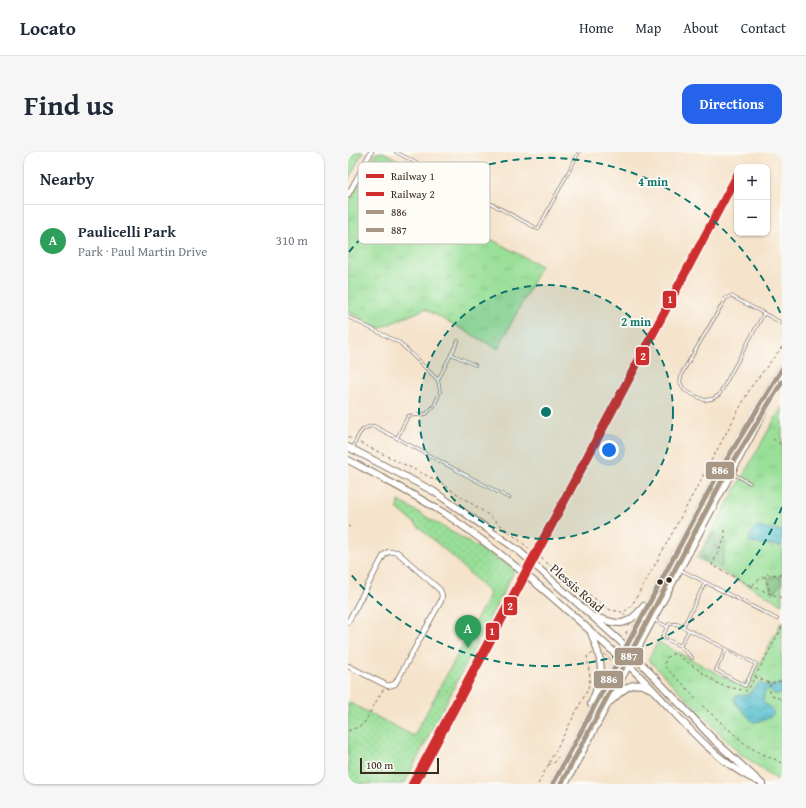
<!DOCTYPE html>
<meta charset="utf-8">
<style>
body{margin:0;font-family:"Gentium Book Plus",serif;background:#f6f6f7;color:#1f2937}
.controls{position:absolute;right:12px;top:12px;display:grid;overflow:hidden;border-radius:8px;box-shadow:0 1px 3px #0004}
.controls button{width:36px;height:36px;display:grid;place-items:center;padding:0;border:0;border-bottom:1px solid #e0e1e3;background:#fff;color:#1f2937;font:20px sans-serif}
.scale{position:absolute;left:12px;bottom:10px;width:79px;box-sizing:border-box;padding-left:4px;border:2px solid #3b2a1e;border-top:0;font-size:11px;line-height:14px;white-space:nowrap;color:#3b2a1e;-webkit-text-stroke:3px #fdfcf7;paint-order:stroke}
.you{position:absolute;left:261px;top:298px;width:14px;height:14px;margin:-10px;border:3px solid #fff;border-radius:50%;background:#1a73e8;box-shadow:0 0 0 6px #1a73e833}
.badge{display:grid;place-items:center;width:26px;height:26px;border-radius:50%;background:#2563eb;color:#fff;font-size:13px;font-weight:700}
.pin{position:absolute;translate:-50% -33px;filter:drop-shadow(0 1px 2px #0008)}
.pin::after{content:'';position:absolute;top:21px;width:14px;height:12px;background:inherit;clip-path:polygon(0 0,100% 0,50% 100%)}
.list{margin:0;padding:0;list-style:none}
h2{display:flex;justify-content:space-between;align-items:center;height:52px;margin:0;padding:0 16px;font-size:17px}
h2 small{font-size:13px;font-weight:400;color:#747a83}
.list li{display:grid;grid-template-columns:26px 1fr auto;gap:12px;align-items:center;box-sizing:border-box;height:72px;padding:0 16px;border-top:1px solid #e0e1e3}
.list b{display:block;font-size:15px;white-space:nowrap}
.list p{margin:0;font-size:13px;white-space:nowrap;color:#747a83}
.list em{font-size:13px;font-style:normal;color:#747a83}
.map{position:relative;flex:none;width:434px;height:632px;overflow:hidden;border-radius:12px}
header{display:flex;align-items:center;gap:24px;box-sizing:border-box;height:56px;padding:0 20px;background:#fff;border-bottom:1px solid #e0e1e3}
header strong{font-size:19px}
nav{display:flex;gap:22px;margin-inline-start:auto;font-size:14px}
.intro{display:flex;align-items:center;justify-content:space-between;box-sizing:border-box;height:96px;padding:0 24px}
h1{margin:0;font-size:28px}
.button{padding:10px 18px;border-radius:12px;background:#2563eb;color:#fff;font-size:14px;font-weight:700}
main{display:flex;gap:24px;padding:0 24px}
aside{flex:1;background:#fff;border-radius:12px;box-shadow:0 1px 3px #0004}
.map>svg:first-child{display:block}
.grass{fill:url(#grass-tufts);stroke:#6a845b}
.forest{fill:url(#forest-firs);stroke:#5a744f}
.park{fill:url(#park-dots);stroke:#6a845b}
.water{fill:url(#water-waves);stroke:#467476}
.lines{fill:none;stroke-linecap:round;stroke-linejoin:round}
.lane-casing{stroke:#7c6b5b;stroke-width:3.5}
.street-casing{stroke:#7c6b5b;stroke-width:6}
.secondary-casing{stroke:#7c6b5b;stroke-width:8}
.path{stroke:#7c6b5b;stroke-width:1;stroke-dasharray:3 3;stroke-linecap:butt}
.lane{stroke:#fff;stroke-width:2}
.street{stroke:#fff;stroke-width:4.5}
.secondary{stroke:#fff;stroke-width:6}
.bus-1-casing{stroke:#fdfcf7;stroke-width:8}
.bus-2-casing{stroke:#fdfcf7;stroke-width:8}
.bus-1{stroke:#a79784;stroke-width:5}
.bus-2{stroke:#a79784;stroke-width:5}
.rail-1-casing{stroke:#fdfcf7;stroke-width:9}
.rail-2-casing{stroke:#fdfcf7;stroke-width:9}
.rail-1{stroke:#cf2e2f;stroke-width:6}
.rail-2{stroke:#cf2e2f;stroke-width:6}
.ring{fill:none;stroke:#0f766e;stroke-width:2;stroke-dasharray:7 5}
.bus-dot{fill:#3b2a1e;stroke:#fdfcf7;stroke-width:1.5}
.labels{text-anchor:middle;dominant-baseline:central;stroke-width:3.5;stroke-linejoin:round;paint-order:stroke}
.street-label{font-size:13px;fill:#3b2a1e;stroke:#fdfcf7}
.key{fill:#fdfcf7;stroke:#c3bdb6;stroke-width:1}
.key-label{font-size:11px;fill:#3b2a1e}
.centre{fill:#0f766e;stroke:#fdfcf7;stroke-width:2}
.ring-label{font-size:12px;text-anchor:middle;font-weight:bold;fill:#0f766e;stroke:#fdfcf7;stroke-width:3.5;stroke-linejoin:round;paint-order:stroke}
.line-badge{stroke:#fdfcf7;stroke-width:1.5}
.badge-label{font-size:11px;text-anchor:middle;font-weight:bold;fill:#fff}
</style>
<header>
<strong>Locato</strong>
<nav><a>Home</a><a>Map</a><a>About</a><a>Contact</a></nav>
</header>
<div class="intro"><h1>Find us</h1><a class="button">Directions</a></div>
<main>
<aside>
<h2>Nearby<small></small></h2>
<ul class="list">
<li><span class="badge" style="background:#2e9e5b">A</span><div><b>Paulicelli Park</b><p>Park · Paul Martin Drive</p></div><em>310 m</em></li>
</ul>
</aside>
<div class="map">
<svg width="434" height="632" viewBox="0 0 434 632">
<defs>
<pattern id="grass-tufts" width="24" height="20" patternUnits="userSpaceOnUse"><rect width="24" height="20" fill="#99df98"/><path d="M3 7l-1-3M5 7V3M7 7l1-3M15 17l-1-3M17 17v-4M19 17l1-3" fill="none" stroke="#85c083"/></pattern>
<pattern id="forest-firs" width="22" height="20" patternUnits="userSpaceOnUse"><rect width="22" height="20" fill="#7abe80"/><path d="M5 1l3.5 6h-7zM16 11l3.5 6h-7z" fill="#659b68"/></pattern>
<pattern id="park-dots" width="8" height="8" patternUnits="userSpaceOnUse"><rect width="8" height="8" fill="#99df98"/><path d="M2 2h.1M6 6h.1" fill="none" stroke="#85c083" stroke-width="1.8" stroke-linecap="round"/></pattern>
<pattern id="water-waves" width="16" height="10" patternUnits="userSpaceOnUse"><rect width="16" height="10" fill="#52becd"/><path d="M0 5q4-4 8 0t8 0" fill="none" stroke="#459ba6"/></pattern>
</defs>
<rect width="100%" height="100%" fill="#fdfcf7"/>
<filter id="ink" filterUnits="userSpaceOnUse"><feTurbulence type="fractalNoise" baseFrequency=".025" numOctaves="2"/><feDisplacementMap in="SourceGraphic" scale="8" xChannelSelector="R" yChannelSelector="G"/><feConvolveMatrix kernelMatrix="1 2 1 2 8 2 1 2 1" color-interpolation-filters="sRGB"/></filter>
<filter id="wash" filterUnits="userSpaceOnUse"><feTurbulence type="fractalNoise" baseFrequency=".012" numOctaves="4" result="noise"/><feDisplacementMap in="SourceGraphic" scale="16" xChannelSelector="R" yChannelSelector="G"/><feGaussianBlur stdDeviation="0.9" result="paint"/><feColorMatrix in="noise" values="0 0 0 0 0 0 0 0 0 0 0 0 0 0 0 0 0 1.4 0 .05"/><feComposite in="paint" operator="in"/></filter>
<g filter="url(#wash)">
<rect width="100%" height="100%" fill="#f5e3cb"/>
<path class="grass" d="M0 0H15L0 28Z
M35 0 50 8 38 31 193 114 150 197 77 157 32 176 0 160V52L28 1Z
M434 254V452L349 406Z
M434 469V631L390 600 300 507 310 490 394 534 396 530 401 532Z"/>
<path class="forest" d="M364 382C371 381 375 385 378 391L373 416 364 409 361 412 353 406V403Z
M428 424 432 425 434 430 428 439 424 441 420 429 423 425Z"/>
<path class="park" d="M51 349 167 417 56 632H0V550L66 584 142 442 105 405 49 356Z"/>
<path class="water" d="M408 375 434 379V394L402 391V383Z
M411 531 423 535 434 531V542H426L422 538 417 539 415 549 426 560C424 567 412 570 405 570L388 552 386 547 389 543H400Z"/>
</g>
<g filter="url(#ink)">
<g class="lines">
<defs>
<path id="lane" d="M48 0 190 77 231 0
M416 161 371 243 364 247 356 248 336 238 332 230 334 221 378 146 383 144C400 153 417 162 434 171
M0 165 52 191 90 228 92 240 86 254 78 262 60 264 49 286
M103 202 127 213
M90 228 110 189
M5 296C9 285 13 274 26 274L161 346
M384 321 402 331
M333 418 429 467
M306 468 320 475
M335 475 357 431
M332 494 341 478
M344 506 332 494 314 485 321 472H329L408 512 397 534 368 518 378 497"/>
<path id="street" d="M0 43 23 0
M0 470 36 403 40 400H49L92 438 94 443 93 449 47 532 40 534 0 514"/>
<path id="secondary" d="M0 295 85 339 171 399 274 491 367 589 414 632
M0 308C36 327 72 345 105 367 167 410 224 462 279 512 321 550 356 604 409 629
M248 465C272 474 279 475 296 454
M263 549C274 539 285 526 301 536
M243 552C256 521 256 512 243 481
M205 632 371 320 434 217
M217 632 434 226"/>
</defs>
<use href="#lane" class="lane-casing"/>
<use href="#street" class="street-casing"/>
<use href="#secondary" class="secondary-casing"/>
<path class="path" d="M0 285 5 288
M425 287 434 293
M12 291 90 329 139 362 199 411 262 458 274 460
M0 374 2 375
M377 378V386L364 413 403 434 419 422 434 423
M417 424 422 442
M403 434 434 446
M277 464 275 461 284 453 308 411 403 235 434 195
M434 475 401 536 398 539 372 533 328 502H323C318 506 316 509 317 515L337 534 349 549 395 590C407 600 421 604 434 611
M278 482 279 476
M256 502 264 509
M407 525 422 531 434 529
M422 532V542L434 548
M0 579 15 573 34 539 37 537
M200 613 207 610 210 605
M190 632 240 537 242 525 239 504 245 501"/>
<use href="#lane" class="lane"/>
<use href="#street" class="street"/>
<use href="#secondary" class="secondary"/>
<defs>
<path id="bus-1" d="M205 632 371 320 434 217"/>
<path id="bus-2" d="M213 632 377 323 434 230"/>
</defs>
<use href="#bus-1" class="bus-1-casing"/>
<use href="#bus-2" class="bus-2-casing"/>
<use href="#bus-1" class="bus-1"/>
<use href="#bus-2" class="bus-2"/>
<defs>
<path id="rail-1" d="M63 632 389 21"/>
<path id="rail-2" d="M68 632 389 26"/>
</defs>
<use href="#rail-1" class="rail-1-casing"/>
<use href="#rail-2" class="rail-2-casing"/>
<use href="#rail-1" class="rail-1"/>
<use href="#rail-2" class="rail-2"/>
</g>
</g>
<circle cx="198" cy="260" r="127" fill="#0f766e" fill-opacity=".12"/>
<g class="ring">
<circle cx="198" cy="260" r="127"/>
<path d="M434 355A254 254 0 0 1 1 420M1 100A254 254 0 0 1 434 165"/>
</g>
<g class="bus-dot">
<circle cx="321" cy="428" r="3.5"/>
<circle cx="312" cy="430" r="3.5"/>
</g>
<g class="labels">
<g class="street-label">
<text transform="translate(229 436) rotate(41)">Plessis Road</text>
</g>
</g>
<rect x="10" y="10" width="132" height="82" rx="6" class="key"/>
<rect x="18" y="22" width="18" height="4" fill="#cf2e2f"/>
<rect x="18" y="40" width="18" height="4" fill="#cf2e2f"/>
<rect x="18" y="58" width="18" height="4" fill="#a79784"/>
<rect x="18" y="76" width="18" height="4" fill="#a79784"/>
<g class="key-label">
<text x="43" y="28">Railway 1</text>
<text x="43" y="46">Railway 2</text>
<text x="43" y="64">886</text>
<text x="43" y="82">887</text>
</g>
<circle cx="198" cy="260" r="6" class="centre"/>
<g class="ring-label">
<text x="305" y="34">4 min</text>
<text x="288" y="174">2 min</text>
</g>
<g class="line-badge">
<rect x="314" y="138" width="15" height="19" rx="4" fill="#cf2e2f"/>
<rect x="287" y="194" width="15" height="20" rx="4" fill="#cf2e2f"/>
<rect x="357" y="309" width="30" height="19" rx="4" fill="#a79784"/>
<rect x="155" y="444" width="15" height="20" rx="4" fill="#cf2e2f"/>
<rect x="137" y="470" width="15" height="19" rx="4" fill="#cf2e2f"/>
<rect x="266" y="495" width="30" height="19" rx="4" fill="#a79784"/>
<rect x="245" y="518" width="31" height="19" rx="4" fill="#a79784"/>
</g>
<g class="badge-label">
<text x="322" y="151">1</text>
<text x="295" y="208">2</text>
<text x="372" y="322">886</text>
<text x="162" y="458">2</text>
<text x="144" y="483">1</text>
<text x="281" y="508">887</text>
<text x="261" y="531">886</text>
</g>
</svg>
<div class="controls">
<button>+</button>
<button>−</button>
</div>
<div class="scale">100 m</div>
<div class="you"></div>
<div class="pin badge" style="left:120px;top:496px;background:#2e9e5b">A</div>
</div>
</main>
